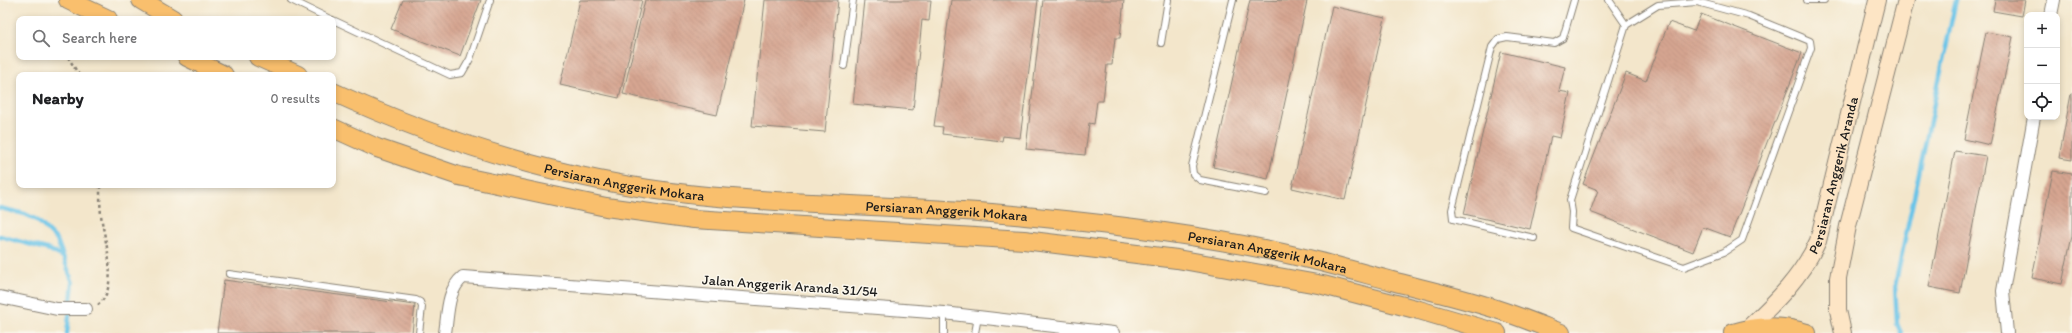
<!DOCTYPE html>
<meta charset="utf-8">
<style>
body{margin:0;font-family:Itim,sans-serif;background:#f2f2f2;color:#202124}
.controls{position:absolute;right:12px;top:12px;display:grid;overflow:hidden;border-radius:8px;box-shadow:0 2px 6px #0003}
.controls button{width:36px;height:36px;display:grid;place-items:center;padding:0;border:0;border-bottom:1px solid #e0e0e0;background:#fff;color:#202124;font:20px sans-serif}
.list{margin:0;padding:0;list-style:none}
h2{display:flex;justify-content:space-between;align-items:center;height:52px;margin:0;padding:0 16px;font-size:17px}
h2 small{font-size:13px;font-weight:400;color:#757577}
.icon{flex:none;width:22px;height:22px;fill:none;stroke:currentColor;stroke-width:2;stroke-linecap:round;stroke-linejoin:round}
.map{position:relative;flex:none;width:2072px;height:333px;overflow:hidden}
.search{position:absolute;background:#fff;box-shadow:0 2px 6px #0003;left:16px;top:16px;width:320px;height:44px;display:flex;align-items:center;gap:10px;box-sizing:border-box;padding:0 14px;border-radius:8px;color:#757577;font-size:15px}
.panel{position:absolute;background:#fff;box-shadow:0 2px 6px #0003;left:16px;top:72px;width:320px;height:116px;border-radius:8px}
.map>svg:first-child{display:block}
.lines{fill:none;stroke-linecap:round;stroke-linejoin:round}
.stream{stroke:#6ac4e8;stroke-width:4.5}
.building{fill:url(#building-back-hatch)}
.service-casing{stroke:#888174;stroke-width:8}
.minor-casing{stroke:#888174;stroke-width:14}
.secondary-casing{stroke:#888174;stroke-width:18}
.primary-casing{stroke:#888174;stroke-width:20}
.path{stroke:#888174;stroke-width:2.5;stroke-dasharray:3 3;stroke-linecap:butt}
.service{stroke:#fff;stroke-width:6}
.minor{stroke:#fff;stroke-width:12}
.secondary{stroke:#fde5c5;stroke-width:16}
.primary{stroke:#f9bf6d;stroke-width:18}
.labels{text-anchor:middle;dominant-baseline:central;stroke-width:3;stroke-linejoin:round;paint-order:stroke}
.street-label{font-size:14px;fill:#1c1c1c;stroke:#fbf7ec}
</style>
<div class="map">
<svg width="2072" height="333" viewBox="0 0 2072 333">
<defs>
<pattern id="building-back-hatch" width="6" height="6" patternUnits="userSpaceOnUse"><rect width="6" height="6" fill="#d6a591"/><path d="M-1 5l2 2M0 0l6 6M5-1l2 2" fill="none" stroke="#b78d7c"/></pattern>
</defs>
<rect width="100%" height="100%" fill="#fbf7ec"/>
<filter id="ink" filterUnits="userSpaceOnUse"><feTurbulence type="fractalNoise" baseFrequency=".025" numOctaves="2"/><feDisplacementMap in="SourceGraphic" scale="8" xChannelSelector="R" yChannelSelector="G"/><feConvolveMatrix kernelMatrix="1 2 1 2 8 2 1 2 1" color-interpolation-filters="sRGB"/></filter>
<filter id="wash" filterUnits="userSpaceOnUse"><feTurbulence type="fractalNoise" baseFrequency=".012" numOctaves="4" result="noise"/><feDisplacementMap in="SourceGraphic" scale="16" xChannelSelector="R" yChannelSelector="G"/><feGaussianBlur stdDeviation="0.9" result="paint"/><feColorMatrix in="noise" values="0 0 0 0 0 0 0 0 0 0 0 0 0 0 0 0 0 1.4 0 .05"/><feComposite in="paint" operator="in"/></filter>
<g filter="url(#wash)">
<rect width="100%" height="100%" fill="#f3e6cb"/>
<g class="lines">
<path class="stream" d="M0 208 25 214 37 220 57 240 73 283 67 333
M0 236 50 250 63 257
M1901 333 1897 324 1895 286 1956 0"/>
</g>
<g id="blocks">
<path class="building" d="M403 0H481L460 56 391 29Z
M580 0H642L619 98 560 85Z
M645 0H744L717 115 623 94Z
M765 0H838L825 132 752 126Z
M864 0H931L929 21 922 20 913 110 853 104Z
M951 0H1038L1020 138 1003 136 1002 141 942 134 943 127 934 126Z
M1043 0H1124L1120 38H1115L1112 65H1107L1103 101H1097L1094 124 1089 123 1085 155 1026 149Z
M1250 0 1307 1 1268 179 1213 167Z
M1995 0H2025L2022 16 1993 11Z
M1332 6 1385 18 1345 200 1292 188Z
M1701 14 1802 53 1730 237 1703 227 1693 252 1590 212 1598 190 1583 184 1626 73 1646 81 1669 22 1694 31Z
M1986 32 2013 37 1990 145 1964 139Z
M1501 52 1565 67 1559 91 1570 93 1560 138 1551 136 1530 229 1464 214Z
M2071 94H2072V160L2059 158Z
M1955 151 1986 156 1960 293 1929 287Z
M2053 171 2072 174V236L2062 284 2032 278Z
M224 280 415 305 412 333H217Z"/>
</g>
</g>
<g filter="url(#ink)">
<use href="#blocks" fill-opacity="0" stroke="#888174" stroke-width="1"/>
<g class="lines">
<defs>
<path id="service" d="M291 0 330 19
M1233 0 1192 166 1193 174 1200 180 1266 193
M1609 0 1626 25 1570 200 1572 212 1571 228 1684 267 1724 252 1742 240 1811 48 1810 41 1749 16 1697 2 1658 5 1626 25
M1807 0H1824
M333 20 450 75 462 73 470 59 490 0
M1161 43 1168 0
M844 66 853 0
M1534 238 1453 219 1452 210 1492 47 1498 39 1507 37 1554 43 1563 38 1574 0
M229 274 416 300 420 302 422 307 419 333
M944 333V313
M975 333 978 317"/>
<path id="minor" d="M2051 15 2054 0
M0 297 57 309H86
M445 333C448 314 447 290 463 277L944 313 1113 333
M2007 333 2003 291 2034 117"/>
<g id="secondary">
<path id="s1" d="M1748 328C1776 302 1802 276 1818 241L1877 0"/>
<path d="M1843 333 1838 310V278L1848 226 1906 0"/>
</g>
<g id="primary">
<path d="M68 0 108 19"/>
<path d="M141 0 173 19"/>
<path d="M187 57 224 75"/>
<path d="M258 57 298 75"/>
<path id="s2" d="M333 92C447 144 571 182 697 195 806 206 916 205 1025 216 1117 225 1211 236 1300 257 1331 264 1362 273 1392 281 1427 290 1462 298 1496 309 1518 316 1540 325 1561 333"/>
<path d="M333 128 377 148 459 176 606 207 694 219 1024 240 1177 259 1323 285 1419 310 1497 333"/>
<path d="M1733 333C1759 325 1782 325 1807 333"/>
</g>
</defs>
<use href="#service" class="service-casing"/>
<use href="#minor" class="minor-casing"/>
<use href="#secondary" class="secondary-casing"/>
<use href="#primary" class="primary-casing"/>
<path class="path" d="M68 57 79 75
M98 305C119 288 106 245 102 222 100 210 100 197 100 185"/>
<use href="#service" class="service"/>
<use href="#minor" class="minor"/>
<use href="#secondary" class="secondary"/>
<use href="#primary" class="primary"/>
</g>
</g>
<g class="labels">
<g class="street-label">
<text stroke="none"><textPath href="#s1" startOffset="180">Persiaran Anggerik Aranda</textPath></text>
<text stroke="none"><textPath href="#s2" startOffset="306">Persiaran Anggerik Mokara</textPath></text>
<text stroke="none"><textPath href="#s2" startOffset="630">Persiaran Anggerik Mokara</textPath></text>
<text stroke="none"><textPath href="#s2" startOffset="954">Persiaran Anggerik Mokara</textPath></text>
<text transform="translate(790 286) rotate(4)">Jalan Anggerik Aranda 31/54</text>
</g>
</g>
</svg>
<div class="controls">
<button>+</button>
<button>−</button>
<button><svg class="icon" aria-label="locate" viewBox="0 0 24 24"><circle cx="12" cy="12" r="6"/><path d="M12 2v4M12 18v4M2 12h4M18 12h4"/></svg></button>
</div>
<div class="search"><svg class="icon" aria-label="search" viewBox="0 0 24 24"><circle cx="10" cy="10" r="6"/><path d="M15 15l6 6"/></svg>Search here</div>
<section class="panel">
<h2>Nearby<small>0 results</small></h2>
<ul class="list">
</ul>
</section>
</div>
